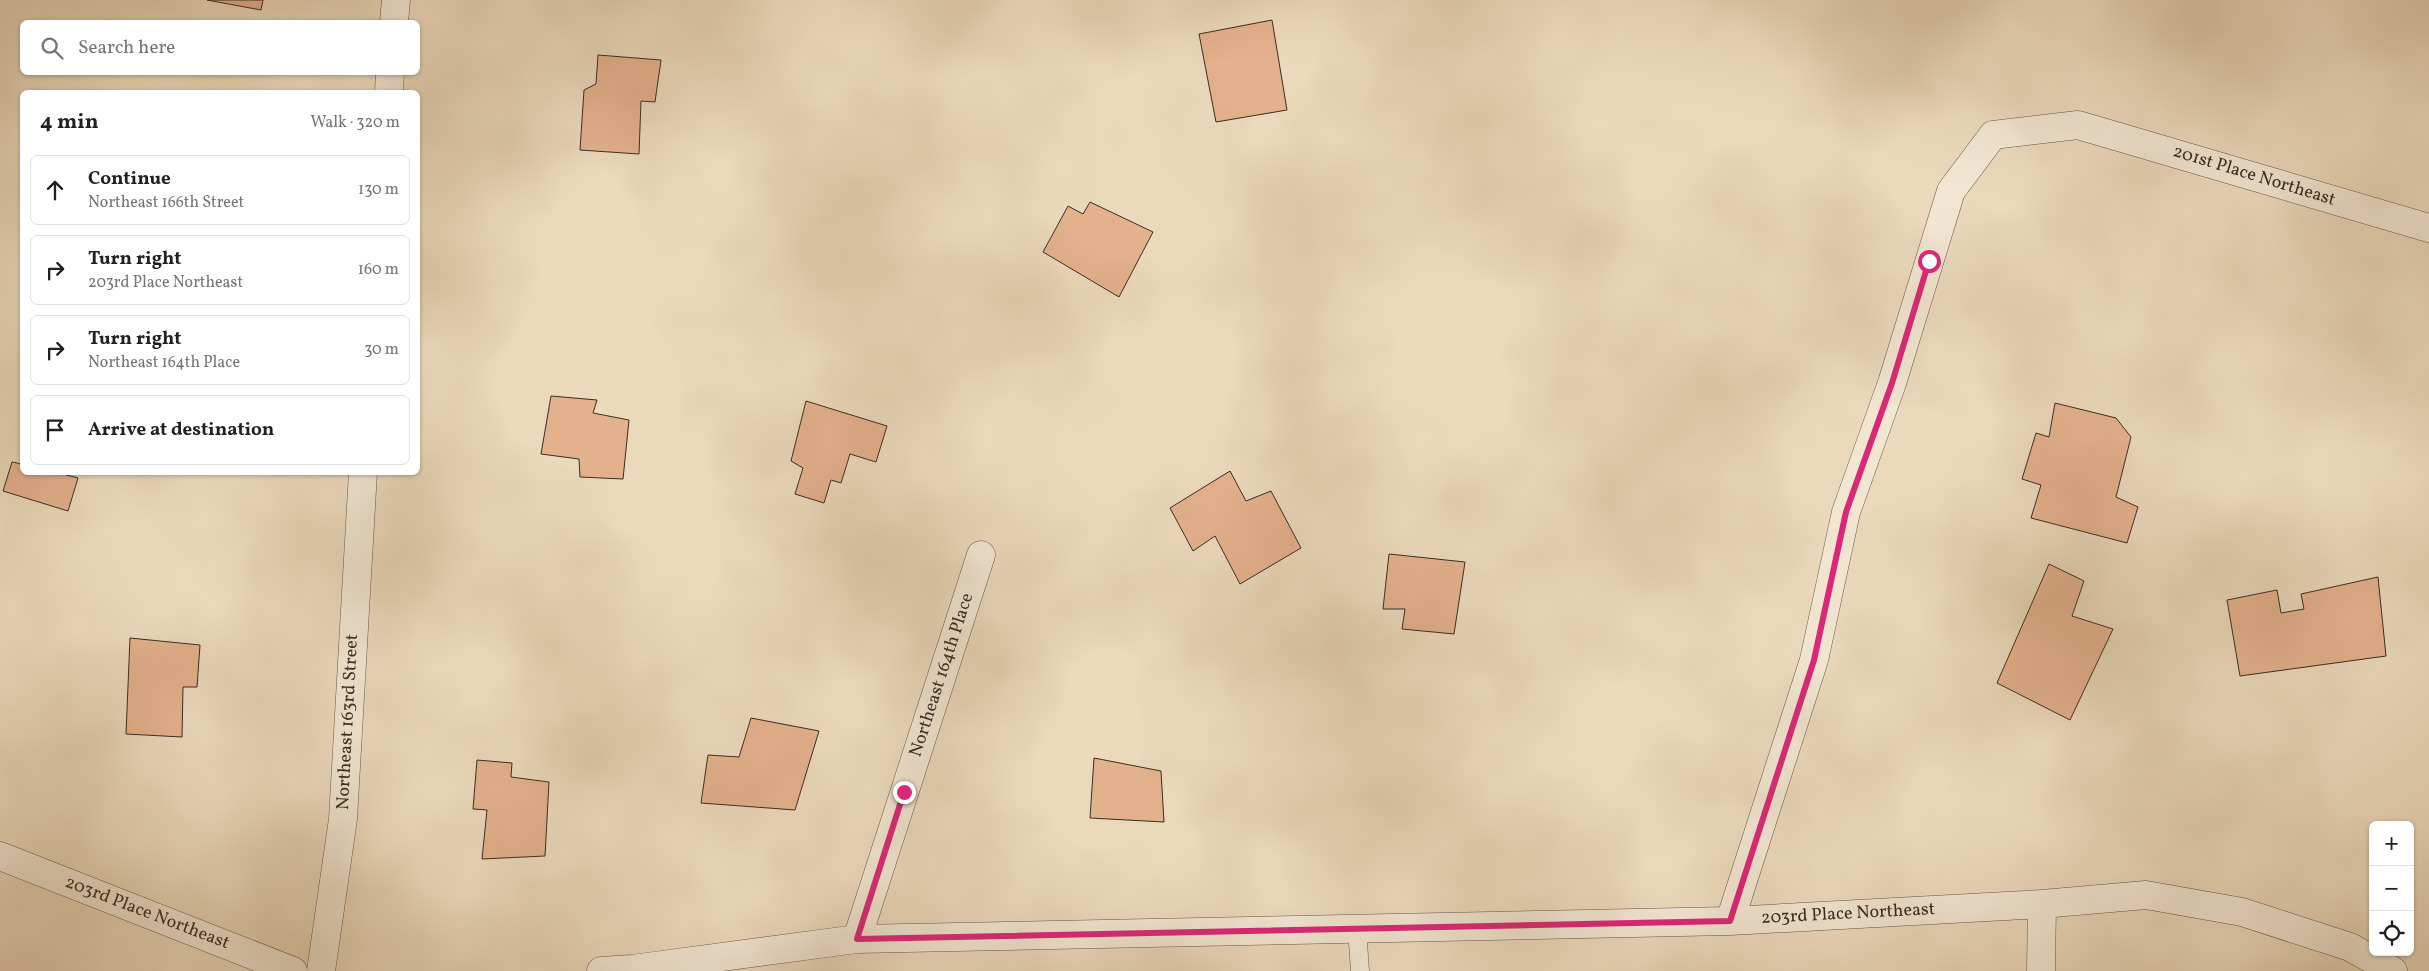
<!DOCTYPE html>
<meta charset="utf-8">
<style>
body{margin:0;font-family:Vollkorn,serif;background:#f6f6f6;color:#202124}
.controls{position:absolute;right:15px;bottom:15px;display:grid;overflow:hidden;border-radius:8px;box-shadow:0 1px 4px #0004}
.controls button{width:45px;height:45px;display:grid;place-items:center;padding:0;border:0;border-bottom:1px solid #e0e0e0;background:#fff;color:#202124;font:25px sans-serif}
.stop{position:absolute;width:15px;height:15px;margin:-11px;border:4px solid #db2777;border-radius:50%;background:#fff}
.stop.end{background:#db2777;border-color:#fff;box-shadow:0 1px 5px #0008}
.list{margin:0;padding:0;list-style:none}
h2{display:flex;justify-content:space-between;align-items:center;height:65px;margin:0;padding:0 20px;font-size:21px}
h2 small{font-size:16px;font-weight:400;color:#757577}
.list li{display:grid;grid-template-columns:32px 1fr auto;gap:15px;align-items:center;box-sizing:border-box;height:70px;margin:0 10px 10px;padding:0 10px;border:1px solid #e0e0e0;border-radius:8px}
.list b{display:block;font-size:19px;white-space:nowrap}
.list p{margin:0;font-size:16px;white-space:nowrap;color:#757577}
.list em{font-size:16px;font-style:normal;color:#757577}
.icon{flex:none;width:28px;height:28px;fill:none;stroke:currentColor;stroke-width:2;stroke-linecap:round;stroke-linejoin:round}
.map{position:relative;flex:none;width:2429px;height:971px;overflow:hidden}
.search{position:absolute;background:#fff;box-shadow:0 1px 4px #0004;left:20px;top:20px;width:400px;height:55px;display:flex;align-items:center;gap:12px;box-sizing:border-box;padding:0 18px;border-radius:8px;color:#757577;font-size:19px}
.panel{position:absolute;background:#fff;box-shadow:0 1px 4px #0004;left:20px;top:90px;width:400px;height:385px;border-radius:8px}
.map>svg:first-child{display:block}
.building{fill:#e4b18d;stroke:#3a2d24}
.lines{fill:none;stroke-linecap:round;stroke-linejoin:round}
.service-casing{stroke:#66584a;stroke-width:19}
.minor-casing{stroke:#66584a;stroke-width:29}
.service{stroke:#f2e6d3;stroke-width:18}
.minor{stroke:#f2e6d3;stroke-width:28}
.route{stroke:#db2777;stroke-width:6}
.labels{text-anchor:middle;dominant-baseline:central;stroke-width:4;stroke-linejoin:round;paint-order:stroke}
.street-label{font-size:18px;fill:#3a2d24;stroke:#f2e6d3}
</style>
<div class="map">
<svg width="2429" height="971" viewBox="0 0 2429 971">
<rect width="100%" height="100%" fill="#ebd9bc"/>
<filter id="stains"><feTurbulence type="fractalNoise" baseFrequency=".004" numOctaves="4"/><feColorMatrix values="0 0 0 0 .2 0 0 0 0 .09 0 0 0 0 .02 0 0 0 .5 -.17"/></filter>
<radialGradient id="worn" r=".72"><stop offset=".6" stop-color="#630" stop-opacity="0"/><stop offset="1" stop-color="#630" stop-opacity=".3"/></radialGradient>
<path class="building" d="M207 0H263L261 10Z
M1272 20 1287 110 1216 122 1199 34Z
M598 55 661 60 655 102 641 101 639 154 580 150 584 90 596 84Z
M1090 202 1153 232 1119 297 1043 252 1068 206 1083 214Z
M551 396 597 400 593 413 629 420 623 479 580 477 579 459 541 454Z
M806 401 887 426 876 462 850 454 841 483 831 480 824 503 795 494 803 468 791 461Z
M2055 403 2116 418 2131 437 2116 497 2138 507 2127 543 2031 518 2041 485 2022 479 2036 433 2049 437Z
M12 462 22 464V472H55L78 478 68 511 3 491Z
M1230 471 1246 501 1271 491 1301 548 1240 584 1215 536 1193 551 1170 508Z
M1389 554 1465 562 1454 634 1402 629 1405 609H1383Z
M2049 564 2084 581 2072 616 2113 629 2070 720 1997 683Z
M2378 577 2386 656 2240 676 2227 600 2277 590 2281 613 2304 609 2301 594Z
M130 638 200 645 197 687H183L182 737 126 734Z
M751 718 819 731 795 810 701 803 708 755 739 757Z
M1094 758 1161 771 1164 822 1090 818Z
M477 760 512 763 511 777 549 782 545 856 482 859 487 810 473 809Z"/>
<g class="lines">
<defs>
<path id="service" d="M1357 928 1360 971"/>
<path id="minor" d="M394 22 396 0
M389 92 390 72
M0 856 293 971
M1730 921 1814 660 1846 512 1892 383 1951 191 1993 135 2078 125 2429 228
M857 939 981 555
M321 971 343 819 363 472
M601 971 632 969 857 939 1730 921 2042 904 2146 895 2242 912 2350 947 2393 971
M2041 971 2042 904"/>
</defs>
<use href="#service" class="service-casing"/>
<use href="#minor" class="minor-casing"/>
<use href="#service" class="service"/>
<use href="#minor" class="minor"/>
</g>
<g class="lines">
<path class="route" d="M904 792 857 939 1730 921 1814 660 1846 512 1892 383 1929 261"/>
</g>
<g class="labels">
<g class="street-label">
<text transform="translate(2254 176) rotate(17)">201st Place Northeast</text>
<text transform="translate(942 675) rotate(-72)">Northeast 164th Place</text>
<text transform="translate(348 722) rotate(-87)">Northeast 163rd Street</text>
<text transform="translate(147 913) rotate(21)">203rd Place Northeast</text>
<text transform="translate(1848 914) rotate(-3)">203rd Place Northeast</text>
</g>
</g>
<rect width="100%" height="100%" filter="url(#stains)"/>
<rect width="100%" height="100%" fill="url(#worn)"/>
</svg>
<div class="controls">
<button>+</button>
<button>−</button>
<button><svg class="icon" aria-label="locate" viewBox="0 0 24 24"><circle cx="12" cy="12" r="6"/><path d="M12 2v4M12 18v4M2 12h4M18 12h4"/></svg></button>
</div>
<div class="stop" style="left:1929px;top:261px"></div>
<div class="stop end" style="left:904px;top:792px"></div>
<div class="search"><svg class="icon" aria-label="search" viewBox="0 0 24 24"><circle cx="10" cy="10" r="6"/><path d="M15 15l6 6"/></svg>Search here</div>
<section class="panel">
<h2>4 min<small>Walk · 320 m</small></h2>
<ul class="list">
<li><svg class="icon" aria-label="ahead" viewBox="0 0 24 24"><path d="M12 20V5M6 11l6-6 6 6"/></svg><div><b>Continue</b><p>Northeast 166th Street</p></div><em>130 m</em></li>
<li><svg class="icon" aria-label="right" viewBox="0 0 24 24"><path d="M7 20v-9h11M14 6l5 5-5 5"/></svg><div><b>Turn right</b><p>203rd Place Northeast</p></div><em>160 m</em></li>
<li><svg class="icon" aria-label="right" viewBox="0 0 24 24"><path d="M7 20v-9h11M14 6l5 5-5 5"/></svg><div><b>Turn right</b><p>Northeast 164th Place</p></div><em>30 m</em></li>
<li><svg class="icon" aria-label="arrive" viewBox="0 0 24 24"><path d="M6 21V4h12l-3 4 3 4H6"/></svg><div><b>Arrive at destination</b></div></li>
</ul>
</section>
</div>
